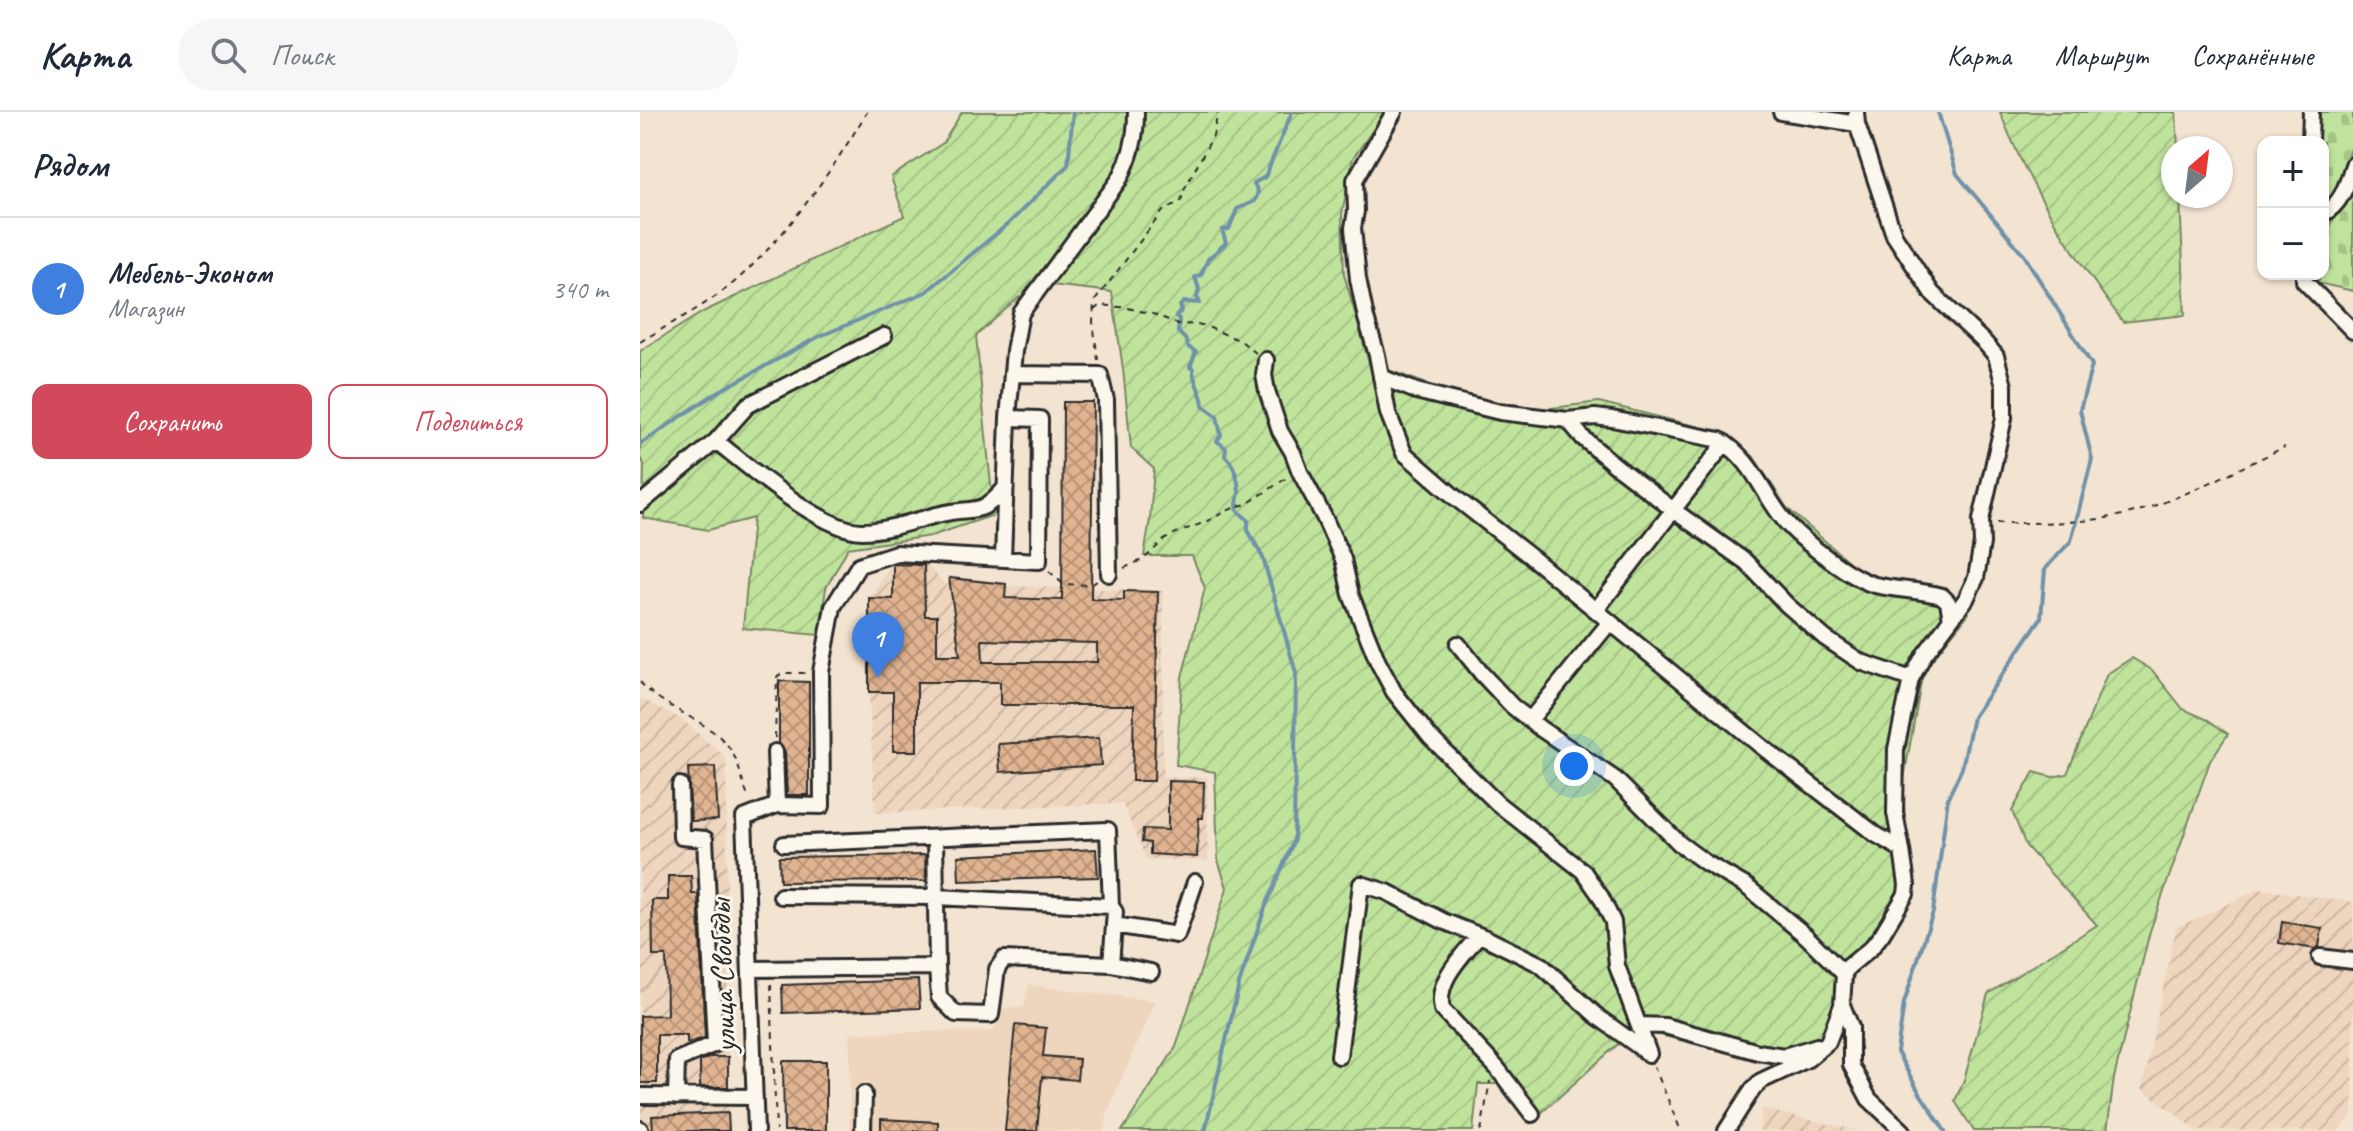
<!DOCTYPE html>
<html lang="ru">
<meta charset="utf-8">
<style>
body{margin:0;font-family:Caveat,sans-serif;background:#f6f6f7;color:#1f2937}
.controls{position:absolute;right:24px;top:24px;display:grid;overflow:hidden;border-radius:16px;box-shadow:0 2px 6px #0004}
.controls button{width:72px;height:72px;display:grid;place-items:center;padding:0;border:0;border-bottom:2px solid #e0e1e3;background:#fff;color:#1f2937;font:40px sans-serif}
.compass{position:absolute;left:1521px;top:24px;width:72px;height:72px;border-radius:50%;background:#fff;box-shadow:0 2px 6px #0004;rotate:28deg}
.you{position:absolute;left:934px;top:654px;width:28px;height:28px;margin:-20px;border:6px solid #fff;border-radius:50%;background:#1a73e8;box-shadow:0 0 0 12px #1a73e833}
.badge{display:grid;place-items:center;width:52px;height:52px;border-radius:50%;background:#d1495b;color:#fff;font-size:26px;font-weight:700}
.pin{position:absolute;translate:-50% -66px;filter:drop-shadow(0 2px 4px #0008)}
.pin::after{content:'';position:absolute;top:42px;width:28px;height:24px;background:inherit;clip-path:polygon(0 0,100% 0,50% 100%)}
.list{margin:0;padding:0;list-style:none}
h2{display:flex;justify-content:space-between;align-items:center;height:104px;margin:0;padding:0 32px;font-size:34px}
h2 small{font-size:26px;font-weight:400;color:#747a83}
.list li{display:grid;grid-template-columns:52px 1fr auto;gap:24px;align-items:center;box-sizing:border-box;height:144px;padding:0 32px;border-top:2px solid #e0e1e3}
.list b{display:block;font-size:30px;white-space:nowrap}
.list p{margin:0;font-size:26px;white-space:nowrap;color:#747a83}
.list em{font-size:26px;font-style:normal;color:#747a83}
.actions{display:flex;gap:16px;padding:24px 32px}
.actions a{flex:1;padding:18px 0;border:2px solid #d1495b;border-radius:16px;text-align:center;font-size:28px;color:#d1495b}
.actions .main{background:#d1495b;color:#fff}
.icon{flex:none;width:44px;height:44px;fill:none;stroke:currentColor;stroke-width:2;stroke-linecap:round;stroke-linejoin:round}
.map{position:relative;flex:none;width:1713px;height:1019px;overflow:hidden}
header{display:flex;align-items:center;gap:48px;box-sizing:border-box;height:112px;padding:0 40px;background:#fff;border-bottom:2px solid #e0e1e3}
header strong{font-size:38px}
nav{display:flex;gap:44px;margin-inline-start:auto;font-size:28px}
.search{width:560px;height:72px;background:#f6f6f7;display:flex;align-items:center;gap:20px;box-sizing:border-box;padding:0 28px;border-radius:44px;color:#747a83;font-size:30px}
main{display:flex}
aside{flex:1;background:#fff}
.map>svg:first-child{display:block}
.built{fill:#eed5be}
.industrial{fill:url(#industrial-furrows)}
.cemetery{fill:url(#cemetery-stones);stroke:#768764;stroke-width:2}
.garden{fill:url(#garden-furrows);stroke:#768764;stroke-width:2}
.lines{fill:none;stroke-linecap:round;stroke-linejoin:round}
.stream{stroke:#6f92a9;stroke-width:4}
.building{fill:url(#building-cross-hatch);stroke:#2b2b2b;stroke-width:2;fill-rule:evenodd}
.minor-casing{stroke:#2b2b2b;stroke-width:20}
.path{stroke:#2b2b2b;stroke-width:2;stroke-dasharray:6 6;stroke-linecap:butt}
.minor{stroke:#fbf7ec;stroke-width:14}
.labels{text-anchor:middle;dominant-baseline:central;stroke-width:6;stroke-linejoin:round;paint-order:stroke}
.street-label{font-size:32px;fill:#2b2b2b;stroke:#fbf7ec}
</style>
<header>
<strong>Карта</strong>
<div class="search"><svg class="icon" aria-label="search" viewBox="0 0 24 24"><circle cx="10" cy="10" r="6"/><path d="M15 15l6 6"/></svg>Поиск</div>
<nav><a>Карта</a><a>Маршрут</a><a>Сохранённые</a></nav>
</header>
<main>
<aside>
<h2>Рядом<small></small></h2>
<ul class="list">
<li><span class="badge" style="background:#3f7fe0">1</span><div><b>Мебель-Эконом</b><p>Магазин</p></div><em>340 m</em></li>
</ul>
<div class="actions"><a class="main">Сохранить</a><a>Поделиться</a></div>
</aside>
<div class="map">
<svg width="1713" height="1019" viewBox="0 0 1713 1019">
<defs>
<pattern id="industrial-furrows" width="10" height="10" patternUnits="userSpaceOnUse" patternTransform="scale(2)"><rect width="10" height="10" fill="#eed5be"/><path d="M-1 1l2-2M0 10L10 0M9 11l2-2" fill="none" stroke="#ccb7a3"/></pattern>
<pattern id="cemetery-stones" width="16" height="16" patternUnits="userSpaceOnUse" patternTransform="scale(2)"><rect width="16" height="16" fill="#c0e39c"/><path d="M2 7V4a2 2 0 0 1 4 0v3zM10 15v-3a2 2 0 0 1 4 0v3z" fill="#a5c387"/></pattern>
<pattern id="garden-furrows" width="10" height="10" patternUnits="userSpaceOnUse" patternTransform="scale(2)"><rect width="10" height="10" fill="#c0e39c"/><path d="M-1 1l2-2M0 10L10 0M9 11l2-2" fill="none" stroke="#a5c387"/></pattern>
<pattern id="building-cross-hatch" width="8" height="8" patternUnits="userSpaceOnUse" patternTransform="scale(2)"><rect width="8" height="8" fill="#e1b491"/><path d="M0 0l8 8M0 8l8-8" fill="none" stroke="#b79377"/></pattern>
</defs>
<rect width="100%" height="100%" fill="#f3e3d1"/>
<filter id="ink" filterUnits="userSpaceOnUse"><feTurbulence type="fractalNoise" baseFrequency=".0125" numOctaves="2"/><feDisplacementMap in="SourceGraphic" scale="16" xChannelSelector="R" yChannelSelector="G"/><feConvolveMatrix kernelMatrix="1 2 1 2 8 2 1 2 1" color-interpolation-filters="sRGB"/></filter>
<g filter="url(#ink)">
<path class="built" d="M389 873 515 889 468 999 464 1019H210V921L354 919 363 896 384 895Z"/>
<path class="industrial" d="M253 449H284L304 472 523 479V666L567 665 568 749 506 747 482 691 235 701 229 580V486Z
M0 586 43 608 86 646 89 1019H0Z
M1620 777 1713 790V1002L1698 1019 1557 1018 1502 977 1536 816Z
M1123 997 1219 1019H1119Z"/>
<path class="cemetery" d="M1673 0H1713V30L1696 84 1683 88V30H1672Z
M1713 79V179L1678 171 1680 162H1683V147L1691 111Z"/>
<path class="garden" d="M322 0H742V5L713 46 702 102 704 162 729 251 820 284 904 297 959 290 1083 321 1113 344 1147 396 1216 456 1236 465 1305 478 1329 501 1283 559 1263 672 1267 746 1274 781 1250 819 1215 857 1208 894 1186 940 1132 951 1012 921 977 933 890 1011 858 972H838L833 1019H482L536 935 587 776 578 748 575 660 536 653 542 565 565 476 552 444H504L510 407 514 357 491 336 483 257 472 180 411 173 378 186 336 224 354 403 291 424 208 436 186 476 179 523 103 516 113 406 68 418 3 406 4 352 0 346V239L63 200 264 104 251 65 303 31Z
M1360 0H1536L1538 36H1533V84H1540L1545 203 1483 210C1433 142 1391 80 1360 0Z
M1492 546 1512 558 1543 597 1568 608 1588 622 1570 649 1510 819 1474 966 1467 1019H1334L1315 989 1324 968 1348 882 1457 813 1386 734 1372 699 1394 660 1412 665 1427 662 1467 562Z"/>
<g class="lines">
<path class="stream" d="M1298 0 1317 62 1384 143 1452 253 1440 298 1452 347 1431 429 1405 457 1401 506 1333 605 1322 656 1308 686 1293 800 1264 891 1257 940 1279 980 1305 1019
M0 332 76 281 178 225 286 180 368 112 428 53 433 0
M565 1019 599 872 625 796 654 728 656 561 623 446 608 418V408C607 407 598 399 598 399 595 392 599 386 599 379 598 367 594 352 585 344L586 336 577 329 581 323 577 304 563 294C563 281 553 271 553 257L550 255 556 240 548 235 546 228 538 220 539 207 536 204 542 198 540 194 544 190 560 191 557 185 559 177 555 165 561 163 568 147 586 131 582 118 589 117 597 97 615 89 618 80 614 71 625 65 652 0"/>
</g>
<path class="building" d="M423 290H453L451 487 484 488V479L518 480 514 669H492L494 593H360V570H277V639H253V580H229V486L253 487V452L284 453 285 504H297V543H320L309 466 366 472 365 486 422 488ZM342 528 457 531V550H343Z
M139 569 169 570V683H147L145 640 139 631Z
M459 626 461 653 360 660 358 632Z
M75 655 78 708 51 709 48 656Z
M528 669 564 670 563 706H559L557 745 510 742V731L502 730 503 717 528 718Z
M456 737 458 765 319 769 318 744Z
M285 743 286 769 140 770 139 745Z
M28 764H51L52 782H58L65 926 47 931V923H17V971H0V904L27 903 26 844H13L12 788H28Z
M1642 810 1682 816 1679 835 1675 837 1639 831Z
M278 868 280 896 143 901 142 873Z
M375 913 406 916 403 944 439 947 437 968 402 965 397 1019H365Z
M71 945H88V975H60V949Z
M143 949H186V1019H144Z
M88 1001 89 1019H13L12 1004Z
M241 1007 298 1010V1019H241Z"/>
<g class="lines">
<defs>
<path id="minor" d="M754 0 715 68 716 99 713 116 718 167 726 206 737 243 748 301 764 341 817 387 891 445 1121 634 1235 722 1262 738 1267 773 1266 782 1242 822 1231 836 1208 855 1204 862 1202 893 1188 930 1168 947 1121 969 1113 977 1086 1019
M1141 0 1217 12
M1216 0 1217 12 1254 123 1292 181 1345 231 1356 244 1364 274V306L1341 408 1342 431 1336 466 1326 487 1284 543 1271 567
M1670 30 1671 0
M1683 102C1702 92 1707 72 1713 53
M1664 162V169L1713 219
M626 248 624 263 627 279 640 319 653 341 660 360 684 405 703 447 711 483 738 550 754 580 790 625 857 691 943 759 961 785 973 810 977 854 1009 942
M373 262 460 263 466 288 469 462
M741 265 776 279 860 300 928 308 955 305 972 307 1080 328C1114 349 1121 380 1145 409 1161 428 1211 467 1235 473 1257 478 1280 478 1302 484L1308 490 1311 507
M368 306 374 239 381 201 479 68C491 45 496 26 496 0
M928 308 943 326 976 354 1036 400 1106 450 1147 493 1185 526 1221 550 1271 567 1256 637 1255 701 1262 738
M76 329C108 354 182 419 222 419 248 419 275 408 301 402 334 394 340 406 366 375
M0 392 76 329 108 293 244 224
M956 498 1085 331
M818 532 842 562 872 594 901 617 975 667 1040 732 1066 751 1106 774 1166 824 1204 862
M890 608 970 510
M135 640 137 693
M144 732 468 718 471 794 475 800 471 852 364 847 357 857 351 903 316 902 299 885 297 855
M141 784 297 785 471 794
M474 813 537 823 555 770
M839 823C823 843 795 869 802 897L857 956 892 1002
M1680 845 1713 849
M471 852 511 860
M110 857 297 855 295 726
M1202 893 1211 915V953L1229 987 1263 1019
M999 913 1025 914 1118 940 1144 944 1177 934
M699 944 721 772 747 780 803 809 846 826 901 853 958 905 1009 942
M0 984 115 985
M36 985 37 948 75 932 65 727 41 725 40 673
M0 1017 1 1019
M116 1019 104 706 137 693 182 694 181 560 193 495 219 453 256 441 399 449 400 307 368 306 363 447
M223 1019 224 982"/>
</defs>
<use href="#minor" class="minor-casing"/>
<path class="path" d="M454 198 460 193 488 196 516 203 538 212 563 213 601 229 616 241
M0 230C33 210 70 192 99 166 150 120 192 58 227 0
M458 248 453 210 454 190 523 99 541 89 545 76 573 24 578 0
M1357 411C1403 411 1453 412 1498 399 1546 385 1599 356 1645 335
M484 456 504 447 524 428 536 421 563 411 595 395 607 392 648 365
M409 459 423 472 451 473 457 469
M0 570C22 596 68 608 88 634 100 650 101 669 109 687
M135 626 137 565 142 561H168
M131 872 136 1019
M1014 954 1041 1019
M841 1019 850 969"/>
<use href="#minor" class="minor"/>
</g>
</g>
<g class="labels">
<g class="street-label">
<text transform="translate(82 864) rotate(-92)">улица Свободы</text>
</g>
</g>
</svg>
<div class="controls">
<button>+</button>
<button>−</button>
</div>
<svg class="compass" viewBox="-18 -18 36 36"><path d="M0-13l5 13h-10z" fill="#e53935"/><path d="M0 13l5-13h-10z" fill="#747a83"/></svg>
<div class="you"></div>
<div class="pin badge" style="left:238px;top:566px;background:#3f7fe0">1</div>
</div>
</main>
